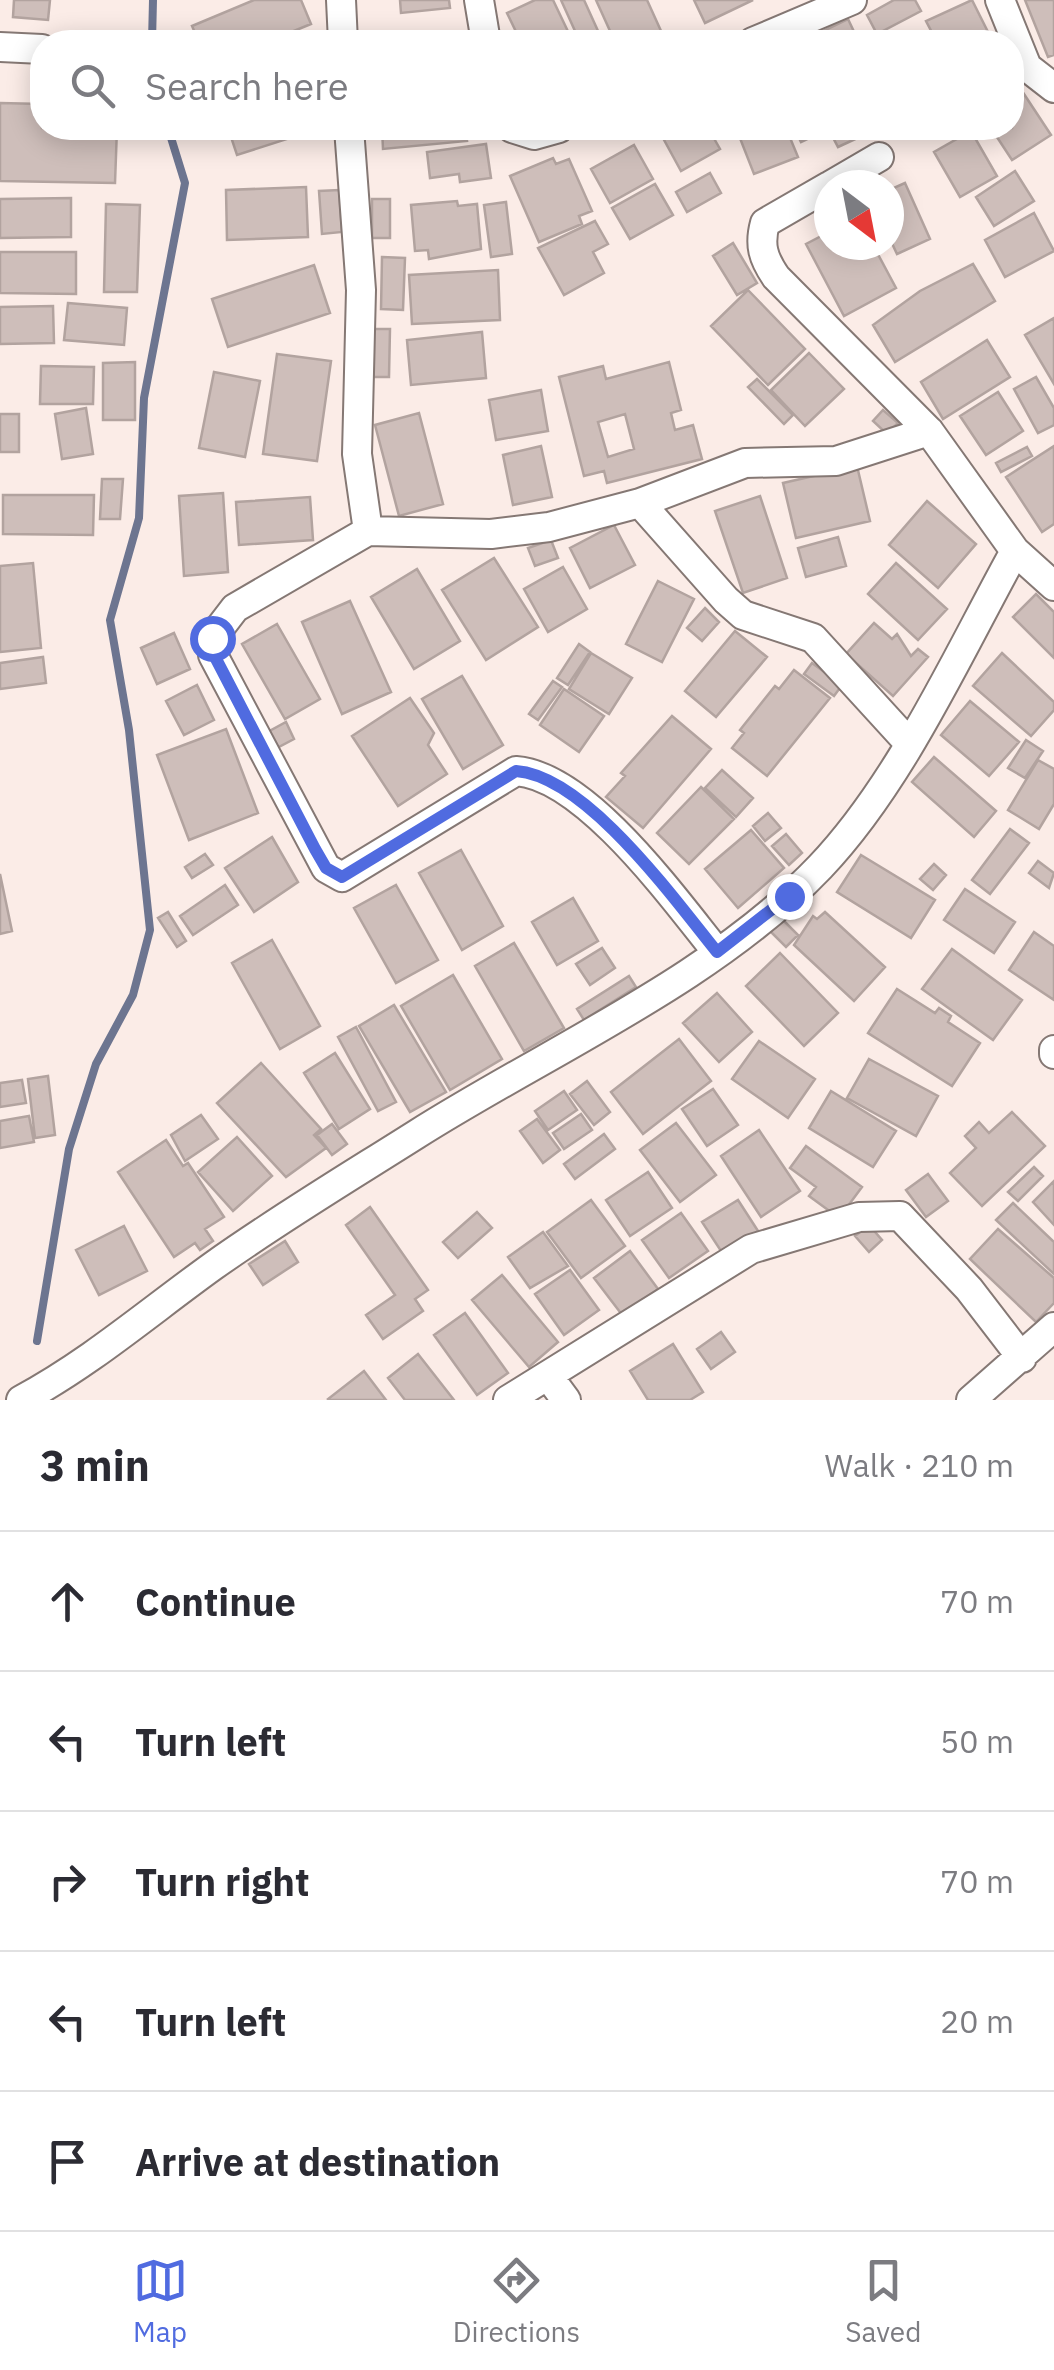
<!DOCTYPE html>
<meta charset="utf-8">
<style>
body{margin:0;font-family:"IBM Plex Sans",sans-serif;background:#f7f7f7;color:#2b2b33}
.compass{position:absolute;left:814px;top:170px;width:90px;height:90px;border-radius:50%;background:#fff;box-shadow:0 5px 25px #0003;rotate:148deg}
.stop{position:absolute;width:30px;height:30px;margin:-22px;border:8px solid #506be0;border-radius:50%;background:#fff}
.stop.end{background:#506be0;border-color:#fff;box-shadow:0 2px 10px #0008}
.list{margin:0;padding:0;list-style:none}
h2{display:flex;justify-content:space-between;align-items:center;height:130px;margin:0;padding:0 40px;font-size:42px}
h2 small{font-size:32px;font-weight:400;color:#7c7c81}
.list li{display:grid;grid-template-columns:65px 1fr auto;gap:30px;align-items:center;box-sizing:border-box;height:140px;padding:0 40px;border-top:2px solid #e1e1e2}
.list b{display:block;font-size:38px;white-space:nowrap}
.list em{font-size:32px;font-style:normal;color:#7c7c81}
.icon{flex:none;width:55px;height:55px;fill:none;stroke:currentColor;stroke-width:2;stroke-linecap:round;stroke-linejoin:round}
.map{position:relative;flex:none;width:1054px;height:1400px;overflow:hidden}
.search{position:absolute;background:#fff;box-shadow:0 5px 25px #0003;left:30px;right:30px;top:30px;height:110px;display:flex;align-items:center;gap:25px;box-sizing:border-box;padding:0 35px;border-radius:40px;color:#7c7c81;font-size:38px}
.sheet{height:830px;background:#fff}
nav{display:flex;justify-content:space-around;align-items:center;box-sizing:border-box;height:140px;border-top:2px solid #e1e1e2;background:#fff;font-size:28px;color:#7c7c81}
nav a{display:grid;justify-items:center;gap:5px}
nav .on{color:#506be0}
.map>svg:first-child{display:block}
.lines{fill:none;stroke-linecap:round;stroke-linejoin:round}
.stream{stroke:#6d7590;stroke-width:8}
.building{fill:#cebeba;stroke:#b2a39f;stroke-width:2.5;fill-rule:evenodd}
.minor-casing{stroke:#857874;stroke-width:32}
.minor{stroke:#fff;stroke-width:28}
.route{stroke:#506be0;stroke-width:12}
</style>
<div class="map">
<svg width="1054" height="1400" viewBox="0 0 1054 1400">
<rect width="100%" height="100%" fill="#fbece7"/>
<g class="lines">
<path class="stream" d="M152 42 153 0
M37 1341 69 1149 96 1064 133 995 150 930 129 730 110 620 139 518 144 398 185 183 168 128"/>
</g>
<path class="building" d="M14 0H50L48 20 13 17Z
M254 0H301L311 24 267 42H199L192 26Z
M400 0H449L450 8 401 13Z
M535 0H553L573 42H521L507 13Z
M561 0H584L603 42H580Z
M596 0H647L666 42H615Z
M694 0H753L705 23Z
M894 0H915L921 11 877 34 867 15Z
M972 0 993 42H937L926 21Z
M1025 0H1054V55L1048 57Z
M848 19 857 38 847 42H800Z
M1022 91 1051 135 1012 160 991 128H1012V97Z
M0 103 42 104V128H117L115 183 0 181Z
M228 128H321L237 155Z
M382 128H465L467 141 383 149Z
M681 128H708L720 149 681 171 663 138Z
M736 128H786L798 157 754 174Z
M794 128H823L824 131 801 142Z
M828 128H879L838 147Z
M971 131 997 176 960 197 934 152Z
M486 144 491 178 460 182 459 174 430 178 427 152Z
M634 145 653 179 610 203 591 169Z
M553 158 556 164 569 159 592 211 579 216 582 224 539 242 510 176Z
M1015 171 1034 201 994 226 976 197Z
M710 173 721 193 687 212 676 192Z
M905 183 930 239 897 254 889 237V190Z
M655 184 673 215 630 239 612 208Z
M306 187 308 237 227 240 226 190Z
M339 190 342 232 322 234 319 191Z
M71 198V237L0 238V199Z
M372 199H390V238H372Z
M457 201 458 206 477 204 481 249 429 259 428 250 415 251 411 205Z
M506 202 512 254 491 257 484 205Z
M106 204 140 205 137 292H104Z
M1034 213 1054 251 1005 277 985 240Z
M595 221 608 244 593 252 604 273 564 295 538 248Z
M829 232V245H873L896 288 844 316 806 244Z
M733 243 757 283 737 295 713 256Z
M0 252H76V294L0 293Z
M382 257 405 258 403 310 381 309Z
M973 264 995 301 895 362 873 325 920 291Z
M314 265 330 313 228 347 212 299Z
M498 270 500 320 412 324 409 275Z
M748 290 805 349 768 385 711 326Z
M68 303 127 308 124 345 64 340Z
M53 306 54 343 0 344V307Z
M1054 318V384L1025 335Z
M374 329H390L389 377H373Z
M482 332 486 378 411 385 407 340Z
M987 340 1010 377 943 419 921 382Z
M809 353 844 389 805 426 771 390Z
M277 354 331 361 317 461 263 454Z
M135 362V420H103V363Z
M669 362 681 410 671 413 675 430 693 425 702 459 607 483 604 471 584 476 559 377 603 366 606 379ZM625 414 634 449 608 457 598 422Z
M41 366 94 367 93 404H40Z
M214 372 260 381 245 457 199 448Z
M1036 377 1054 408V425L1038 433 1014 389Z
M757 379 793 415 784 424 748 387Z
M541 390 548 431 496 440 489 400Z
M998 392 1023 431 986 455 960 416Z
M86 408 93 454 62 459 55 414Z
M883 410 898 423 887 434 873 421Z
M419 413 443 504 399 516 375 425Z
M0 414H19V452H0Z
M541 446 552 497 513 505 503 455Z
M1054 446V524L1042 532 1006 477Z
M1027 447 1032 456 1001 472 996 463Z
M857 466 870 521 796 538 783 483Z
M102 479H123L120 519H100Z
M223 493 228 572 184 576 179 496Z
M3 495H94L93 535 3 534Z
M760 496 787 578 743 593 715 511Z
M310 497 313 540 239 545 236 502Z
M927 501 976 544 938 588 889 545Z
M614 525 635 565 590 588 570 548Z
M838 537 846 566 806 577 798 548Z
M551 540 558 558 535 566 528 548Z
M494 558 538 627 486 660 442 590Z
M33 563 41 648 0 652V566Z
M896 563 947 609 918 640 868 594Z
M563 567 587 609 548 632 524 589Z
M417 569 460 641 414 669 371 597Z
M658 581 694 599 662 662 626 644Z
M1036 594 1054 612V658L1013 617Z
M350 601 391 692 342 714 302 622Z
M705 608 719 622 702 641 687 628Z
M874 623 892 639 897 634 911 656 918 649 928 657 893 696 846 654Z
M277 624 320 699 285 719 242 644Z
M735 631 767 657 716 717 685 691Z
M174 633 190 669 157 684 141 648Z
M579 644 590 652 568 685 557 678Z
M591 653 632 678 609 714 569 689Z
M1002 653 1054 702V710L1031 736 973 686Z
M43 657 46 683 0 689V663Z
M812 663 842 685 834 696 804 674Z
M794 670 830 698 767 776 732 748 744 733 740 730 775 686 779 689Z
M462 676 503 745 463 769 422 699Z
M553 681 562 687 538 720 529 714Z
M197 685 214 720 184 735 166 701Z
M564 689 604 716 579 752 540 725Z
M410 698 434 733 428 745 447 774 398 806 352 736Z
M970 701 1019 742 989 776 941 735Z
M672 716 711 749 643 828 606 797 625 776 621 773Z
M286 722 294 739 273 750 264 734Z
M226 729 258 813 189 840 157 755Z
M1026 740 1043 751 1025 778 1008 768Z
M934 757 996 811 974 837 912 782Z
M1038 760 1054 769V804L1039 829 1008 810Z
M722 770 753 798 736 817 705 788Z
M701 787 734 819 689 864 657 833Z
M768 813 781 828 765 841 753 826Z
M1010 829 1029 843 990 894 972 880Z
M751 830 784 868 738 908 705 869Z
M786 834 802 853 789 865 772 846Z
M272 837 298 882 254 912 225 868Z
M461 850 503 926 462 950 419 873Z
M205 854 213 865 192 878 185 867Z
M861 855 935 900 911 938 837 892Z
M1038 861 1054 873 1049 888 1029 873Z
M934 864 946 875 933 890 920 879Z
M0 874 12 931 0 934Z
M225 885 238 905 193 935 180 916Z
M396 885 438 960 396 983 354 908Z
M965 889 1015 922 994 953 944 920Z
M573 898 598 941 557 965 532 922Z
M168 912 186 941 177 947 158 918Z
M825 912 885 967 854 1001 794 945 813 916 817 919Z
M782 919 798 935 786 947 769 930Z
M1034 932 1054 946V1000L1009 970Z
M272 940 320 1026 280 1049 232 963Z
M514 943 564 1028 524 1051 475 966Z
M602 948 615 968 590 985 576 964Z
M952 949 1022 1000 993 1040 922 989Z
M780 953 838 1013 804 1046 746 986Z
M453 975 502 1059 450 1090 401 1006Z
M629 976 636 987 584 1020 577 1009Z
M897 989 935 1013 939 1008 951 1016 948 1022 980 1043 952 1086 868 1033Z
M717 993 752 1032 719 1062 683 1023Z
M394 1005 446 1092 410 1112 359 1026Z
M356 1027 396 1102 378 1111 338 1037Z
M679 1039 711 1081 643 1134 611 1092Z
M759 1041 815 1079 788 1118 732 1079Z
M335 1053 370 1109 339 1129 304 1073Z
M869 1059 938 1096 916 1136 847 1098Z
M261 1063 321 1129 314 1135 326 1148 286 1177 217 1103Z
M48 1076 55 1135 35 1138 28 1079Z
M22 1080 26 1103 0 1107V1083Z
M587 1081 610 1112 594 1125 570 1094Z
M713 1089 738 1125 707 1146 682 1109Z
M564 1091 577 1110 548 1130 535 1111Z
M831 1091 896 1131 873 1167 809 1128Z
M1012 1112 1045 1146 982 1206 950 1173 976 1148 965 1136 979 1122 989 1133Z
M581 1114 592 1130 564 1149 553 1133Z
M201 1115 218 1139 185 1161 171 1135Z
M29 1116 34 1142 0 1148V1121Z
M537 1119 560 1150 543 1163 520 1131Z
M676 1123 716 1175 680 1202 640 1150Z
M332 1124 347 1144 332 1155 317 1135Z
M759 1130 800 1191 761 1217 721 1156Z
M604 1134 615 1149 575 1179 564 1164Z
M237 1137 272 1176 233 1211 198 1172Z
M166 1140 183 1166 188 1163 224 1217 205 1229 213 1241 200 1250 195 1243 174 1257 118 1172Z
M806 1146 862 1187 839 1218 809 1196 816 1187 790 1168Z
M1034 1167 1043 1176 1018 1201 1008 1192Z
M648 1172 672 1208 630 1236 606 1200Z
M928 1174 948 1201 926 1217 906 1190Z
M1054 1181V1225L1033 1202Z
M591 1200 625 1246 581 1278 547 1232Z
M738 1200 758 1231 723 1254 702 1222Z
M1013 1203 1054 1242V1274L996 1220Z
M370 1207 428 1290 415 1299 423 1311 383 1339 366 1315 395 1295 346 1225Z
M477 1212 492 1228 458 1258 443 1242Z
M681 1213 708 1251 669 1278 642 1240Z
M869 1225 882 1240 869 1252 855 1236Z
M124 1226 147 1271 99 1295 76 1250Z
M998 1229 1054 1278V1303L1036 1322 970 1259Z
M543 1232 568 1266 530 1288 508 1257Z
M285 1241 298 1262 263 1285 249 1264Z
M630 1251 658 1289 623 1316 594 1278Z
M570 1270 599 1310 564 1335 535 1294Z
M502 1275 558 1342 529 1367 472 1300Z
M465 1313 508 1373 477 1395 434 1335Z
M721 1332 735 1352 711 1369 697 1349Z
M673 1344 703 1392 690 1400H648L630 1371Z
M418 1354 454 1400H405L388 1378Z
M364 1371 386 1400H329L328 1399Z"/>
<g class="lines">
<defs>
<path id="minor" d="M341 0 343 42
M479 0 486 42
M1000 0 1027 67 1054 88
M753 42 852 0
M0 47 42 49
M349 128 361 290 357 454 368 531
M512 128 534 135 559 128
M831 185 879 157
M829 186 765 223C759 245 763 258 776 277L929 431 1015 551 1054 586
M640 503 726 600 743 615 813 638 908 742
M717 952C674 899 586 776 516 771L342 877 326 868 213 655 212 638 235 608 368 531 491 534 549 527 640 503 745 463 836 461 929 431
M1054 1050V1054
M549 1377 566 1400
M21 1400C90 1363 149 1312 213 1266 279 1219 349 1177 417 1134 548 1051 712 980 820 867 901 782 958 654 1015 551
M508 1400 751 1249 859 1217 900 1216 969 1289 1022 1358
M971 1400 1054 1327"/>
</defs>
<use href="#minor" class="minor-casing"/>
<use href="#minor" class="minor"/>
</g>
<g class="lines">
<path class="route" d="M212 638 214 655 315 849 326 868 342 877 516 771C586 776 674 899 717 952L789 896"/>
</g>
</svg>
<svg class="compass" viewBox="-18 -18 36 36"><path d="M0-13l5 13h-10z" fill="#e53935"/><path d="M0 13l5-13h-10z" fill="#7c7c81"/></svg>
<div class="stop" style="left:212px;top:638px"></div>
<div class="stop end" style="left:789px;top:896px"></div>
<div class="search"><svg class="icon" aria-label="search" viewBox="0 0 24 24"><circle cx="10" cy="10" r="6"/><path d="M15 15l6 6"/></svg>Search here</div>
</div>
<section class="sheet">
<h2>3 min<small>Walk · 210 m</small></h2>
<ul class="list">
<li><svg class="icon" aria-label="ahead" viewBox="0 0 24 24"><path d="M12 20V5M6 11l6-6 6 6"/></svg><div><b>Continue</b></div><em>70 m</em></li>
<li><svg class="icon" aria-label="left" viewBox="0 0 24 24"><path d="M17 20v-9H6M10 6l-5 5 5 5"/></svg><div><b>Turn left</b></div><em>50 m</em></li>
<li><svg class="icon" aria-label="right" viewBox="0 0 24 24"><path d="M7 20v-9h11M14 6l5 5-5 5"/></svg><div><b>Turn right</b></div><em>70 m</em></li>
<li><svg class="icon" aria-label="left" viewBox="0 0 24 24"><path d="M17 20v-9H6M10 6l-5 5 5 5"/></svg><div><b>Turn left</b></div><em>20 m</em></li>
<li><svg class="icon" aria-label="arrive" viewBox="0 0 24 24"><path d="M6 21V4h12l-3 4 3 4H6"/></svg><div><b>Arrive at destination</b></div></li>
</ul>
</section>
<nav>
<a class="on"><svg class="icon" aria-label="map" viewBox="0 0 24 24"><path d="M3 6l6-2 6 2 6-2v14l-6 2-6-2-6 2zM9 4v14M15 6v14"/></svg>Map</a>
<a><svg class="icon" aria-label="directions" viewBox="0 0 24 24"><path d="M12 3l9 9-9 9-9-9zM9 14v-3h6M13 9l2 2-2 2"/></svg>Directions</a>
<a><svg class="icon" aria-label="saved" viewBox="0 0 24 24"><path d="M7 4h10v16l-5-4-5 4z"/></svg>Saved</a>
</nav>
